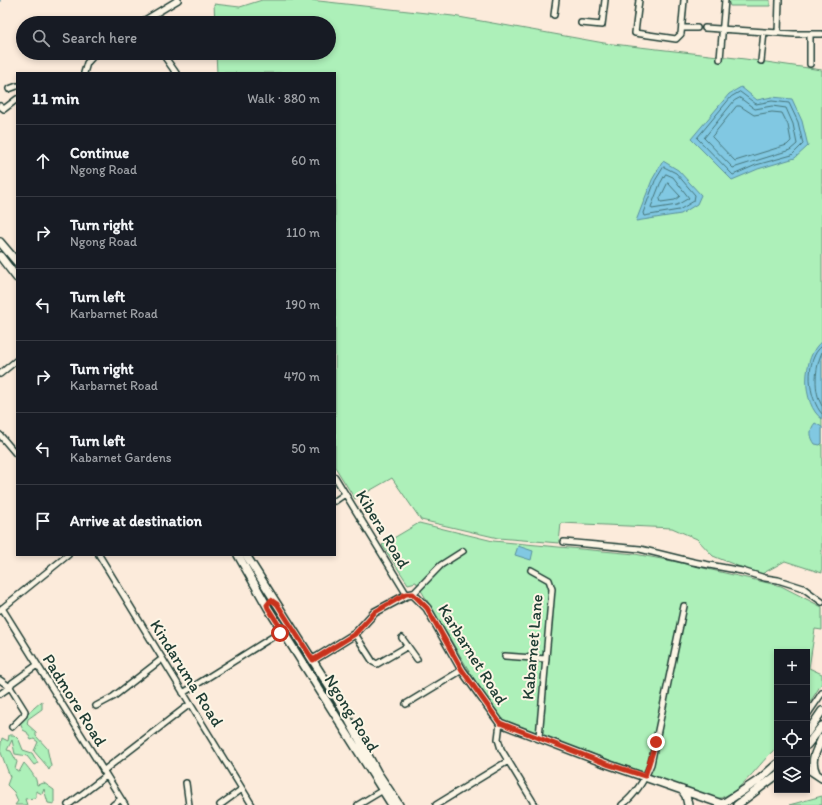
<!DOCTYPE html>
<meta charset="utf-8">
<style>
body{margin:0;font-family:Itim,sans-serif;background:#242831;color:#f1f3f6}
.controls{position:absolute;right:12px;bottom:12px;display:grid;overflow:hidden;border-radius:0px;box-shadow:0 2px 6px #0003}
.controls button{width:36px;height:36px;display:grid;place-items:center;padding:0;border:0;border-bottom:1px solid #363941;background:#171b24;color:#f1f3f6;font:20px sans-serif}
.stop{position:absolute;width:12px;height:12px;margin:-9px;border:3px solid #c8321e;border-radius:50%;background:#fff}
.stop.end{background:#c8321e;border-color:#fff;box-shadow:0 1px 4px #0008}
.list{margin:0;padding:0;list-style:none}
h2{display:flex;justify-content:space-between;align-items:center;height:52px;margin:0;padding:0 16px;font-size:17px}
h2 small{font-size:13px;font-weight:400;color:#9ea1a6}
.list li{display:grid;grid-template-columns:26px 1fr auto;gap:12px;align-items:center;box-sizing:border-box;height:72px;padding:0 16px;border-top:1px solid #363941}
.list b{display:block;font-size:15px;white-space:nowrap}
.list p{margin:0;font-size:13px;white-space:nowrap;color:#9ea1a6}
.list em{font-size:13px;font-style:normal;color:#9ea1a6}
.icon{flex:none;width:22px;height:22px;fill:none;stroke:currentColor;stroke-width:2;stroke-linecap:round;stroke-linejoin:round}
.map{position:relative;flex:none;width:822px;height:805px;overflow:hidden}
.search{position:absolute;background:#171b24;box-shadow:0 2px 6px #0003;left:16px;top:16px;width:320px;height:44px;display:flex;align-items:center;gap:10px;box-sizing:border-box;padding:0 14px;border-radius:22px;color:#9ea1a6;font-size:15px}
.panel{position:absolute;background:#171b24;box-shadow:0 2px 6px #0003;left:16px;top:72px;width:320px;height:484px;border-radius:0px}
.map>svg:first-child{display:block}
.green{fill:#adf0b9;stroke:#669676}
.water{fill:#81c8e2;stroke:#5a909c}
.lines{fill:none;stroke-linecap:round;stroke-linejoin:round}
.shore{stroke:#46757a;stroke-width:1}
.stream{stroke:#5a909c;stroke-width:1.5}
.street-casing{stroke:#1f3d34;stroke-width:8}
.secondary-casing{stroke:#1f3d34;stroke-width:10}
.street{stroke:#fcf5e5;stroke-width:5}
.secondary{stroke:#fcf5e5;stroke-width:7}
.route{stroke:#c8321e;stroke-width:5}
.labels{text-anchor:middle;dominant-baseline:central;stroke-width:4;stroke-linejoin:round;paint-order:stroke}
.street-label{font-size:17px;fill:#1f3d34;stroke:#fcf5e5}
</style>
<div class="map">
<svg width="822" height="805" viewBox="0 0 822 805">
<rect width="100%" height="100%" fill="#fcebdb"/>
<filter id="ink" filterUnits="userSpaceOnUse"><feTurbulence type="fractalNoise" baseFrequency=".025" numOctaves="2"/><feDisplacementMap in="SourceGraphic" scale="8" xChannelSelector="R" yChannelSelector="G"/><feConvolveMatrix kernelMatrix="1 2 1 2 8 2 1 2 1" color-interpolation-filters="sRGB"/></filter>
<g filter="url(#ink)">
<path class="green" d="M262 0H310L453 16 604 43 745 59 822 70V573L785 561 760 575 713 556 697 539 672 528 561 523 559 543 498 538 421 520 392 478 355 499 335 467V73H217L216 53H329V23H215L214 4 240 7Z
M728 0H770V6H730Z
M419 523 493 541 635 554 677 562 781 586 822 607V630L815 629 809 668 822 674V683L807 707V652H777V747C758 764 742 793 717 799L552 739 506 724 498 719 416 582 408 584 382 545Z
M42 701V709L28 719 27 724 36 732V736L47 748 51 766 49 770C45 762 39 758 34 751L38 742 34 739 31 740 27 732 23 730 19 721Z
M9 735H14L19 740 23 750 32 753 38 763 34 765 27 756 15 754 12 740 7 750 11 751 17 762 15 769 19 772 24 763C27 766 34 775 36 780L37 785 44 783 54 790V804L48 803 44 789 42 794 36 791V798L25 799 27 805H15L18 801 14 792 7 785 10 777 0 750 2 738 8 741Z
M822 796V805H789Z"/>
<path class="water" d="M741 87 757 100 772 97 792 99 802 121 808 146 795 158 758 169 732 180 691 139 729 94Z
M663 161 678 170 701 195 697 204 681 214 636 221 652 180Z
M822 341V419C801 404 802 356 822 341Z
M815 423 822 427V443L820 445 815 444C810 437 809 430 815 423Z
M518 546 533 551 531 560 515 555Z"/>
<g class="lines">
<path class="shore" d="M740 92 756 104 772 101 789 103 798 122 803 144 792 155 756 165 733 175 697 138 731 97Z
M740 98 755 109 772 106 786 108 793 124 797 144 790 150 733 168 704 138 734 101Z
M737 106H740L754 115 772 112 782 113 788 125 791 141 787 145 735 161 712 137Z
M664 167 676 173 695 195 694 201 679 210 644 216 643 213 655 181Z
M666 174 673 177 689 198 677 205 652 209 651 207 660 184Z
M668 183 680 196 675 200 661 202 660 199Z
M822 346C804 360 808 398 822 414
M822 352C815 368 813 390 822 406"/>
<path class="stream" d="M0 1V0"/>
<defs>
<path id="street" d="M639 0 635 33 676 39 681 34 684 0
M554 15 556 0
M140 23 178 0
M581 23 602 25 605 0
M682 28H697
M705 28 794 34H822
M778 33 779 0
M810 34V64
M162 53 176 73
M720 59 725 0
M761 61 764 32
M84 73 87 63 96 53
M9 89 17 86
M0 106 4 109 17 99
M0 374 17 360
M0 435 17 455
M335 477 407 595
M335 501 345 494
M564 542 640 549 693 562 742 571 765 578 778 580 803 588 822 602
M99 555 252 805
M531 570 549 580 552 589 539 737
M413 594 441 565 463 551
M2 608 125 805
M0 610 68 555
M355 634 373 662 377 664 408 646
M402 638 417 659
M505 656 546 659
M0 680 10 687 0 694
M183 693 282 631
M406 704 462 670
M96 706 113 697 162 659
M807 715 822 693
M500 723 498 739 501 749 535 805
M12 727 24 715 25 711 10 687 12 683 37 665
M103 771 190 704
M186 783 189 805
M68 805 106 776
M113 805 121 799
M220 805 242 789
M358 805 383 790
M436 805 508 761
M622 805C635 795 645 779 651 764L684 606"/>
<path id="secondary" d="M0 242 17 262
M0 256 17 278
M238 555 268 608 392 805
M246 555 339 702 377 772 399 805
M313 660 355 634 375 612 407 595 413 594 427 608 462 670 500 723 607 764 722 804
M807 733 822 711
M807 745 822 726
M807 768 822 778
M816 773C809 759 817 751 822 738
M682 790 686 796 688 805
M721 805 759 780 777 764
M737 805 777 775"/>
</defs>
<use href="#street" class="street-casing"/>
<use href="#secondary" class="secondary-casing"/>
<use href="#street" class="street"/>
<use href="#secondary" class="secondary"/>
</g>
</g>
<g class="lines" filter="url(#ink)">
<path class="route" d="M280 633 282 630 268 608 267 605 271 600 277 604 313 660 355 634 375 612 406 594H413L427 608 462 670 500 723 607 764 645 776 656 742"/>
</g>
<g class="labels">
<g class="street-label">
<text transform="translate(383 529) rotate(59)">Kibera Road</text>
<text transform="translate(532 647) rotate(-85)">Kabarnet Lane</text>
<text transform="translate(473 654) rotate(58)">Karbarnet Road</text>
<text transform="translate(187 673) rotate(58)">Kindaruma Road</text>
<text transform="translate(75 700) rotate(58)">Padmore Road</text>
<text transform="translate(352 713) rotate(58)">Ngong Road</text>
</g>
</g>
</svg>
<div class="controls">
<button>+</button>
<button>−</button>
<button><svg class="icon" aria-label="locate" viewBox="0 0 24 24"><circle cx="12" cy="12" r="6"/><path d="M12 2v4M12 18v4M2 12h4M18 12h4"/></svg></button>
<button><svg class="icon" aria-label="layers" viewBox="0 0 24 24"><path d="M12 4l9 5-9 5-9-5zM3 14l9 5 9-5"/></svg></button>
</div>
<div class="stop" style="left:280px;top:633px"></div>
<div class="stop end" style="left:656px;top:742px"></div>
<div class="search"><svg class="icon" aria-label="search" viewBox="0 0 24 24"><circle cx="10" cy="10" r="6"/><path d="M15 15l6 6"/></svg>Search here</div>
<section class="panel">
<h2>11 min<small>Walk · 880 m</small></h2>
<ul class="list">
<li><svg class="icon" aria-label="ahead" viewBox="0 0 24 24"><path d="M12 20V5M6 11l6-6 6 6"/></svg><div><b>Continue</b><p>Ngong Road</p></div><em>60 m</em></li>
<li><svg class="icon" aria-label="right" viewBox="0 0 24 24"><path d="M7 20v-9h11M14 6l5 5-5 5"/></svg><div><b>Turn right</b><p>Ngong Road</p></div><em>110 m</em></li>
<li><svg class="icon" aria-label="left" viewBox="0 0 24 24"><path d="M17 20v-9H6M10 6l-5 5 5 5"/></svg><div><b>Turn left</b><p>Karbarnet Road</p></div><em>190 m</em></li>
<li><svg class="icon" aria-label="right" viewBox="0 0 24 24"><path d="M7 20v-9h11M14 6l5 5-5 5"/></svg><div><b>Turn right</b><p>Karbarnet Road</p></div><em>470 m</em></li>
<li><svg class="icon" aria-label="left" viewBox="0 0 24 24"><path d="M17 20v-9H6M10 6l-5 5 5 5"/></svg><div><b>Turn left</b><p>Kabarnet Gardens</p></div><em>50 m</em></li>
<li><svg class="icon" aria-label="arrive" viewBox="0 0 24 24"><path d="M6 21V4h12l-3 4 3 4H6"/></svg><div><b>Arrive at destination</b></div></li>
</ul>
</section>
</div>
